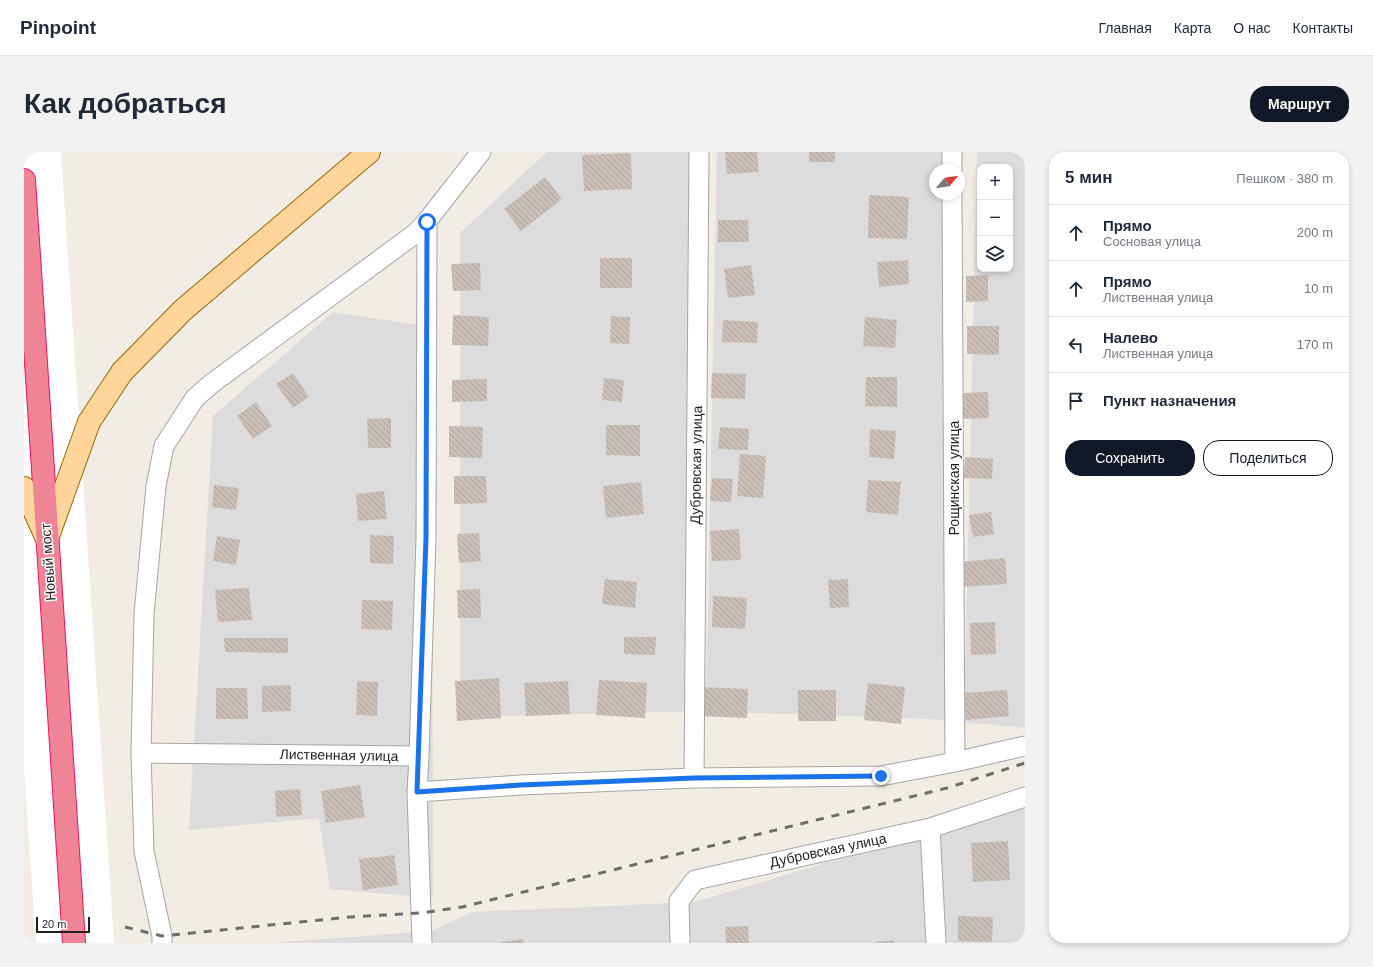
<!DOCTYPE html>
<html lang="ru">
<meta charset="utf-8">
<style>
body{margin:0;font-family:Helvetica,sans-serif;background:#f2f2f3;color:#1f2937}
.controls{position:absolute;right:12px;top:12px;display:grid;overflow:hidden;border-radius:8px;box-shadow:0 2px 6px #0003}
.controls button{width:36px;height:36px;display:grid;place-items:center;padding:0;border:0;border-bottom:1px solid #e0e1e3;background:#fff;color:#1f2937;font:20px sans-serif}
.compass{position:absolute;left:905px;top:12px;width:36px;height:36px;border-radius:50%;background:#fff;box-shadow:0 2px 6px #0003;rotate:61deg}
.scale{position:absolute;left:12px;bottom:10px;width:54px;box-sizing:border-box;padding-left:4px;border:2px solid #1f1f1f;border-top:0;font-size:11px;line-height:14px;white-space:nowrap;color:#1f1f1f;-webkit-text-stroke:3px #fff;paint-order:stroke}
.stop{position:absolute;width:12px;height:12px;margin:-9px;border:3px solid #1a73e8;border-radius:50%;background:#fff}
.stop.end{background:#1a73e8;border-color:#fff;box-shadow:0 1px 4px #0008}
.list{margin:0;padding:0;list-style:none}
h2{display:flex;justify-content:space-between;align-items:center;height:52px;margin:0;padding:0 16px;font-size:17px}
h2 small{font-size:13px;font-weight:400;color:#747a83}
.list li{display:grid;grid-template-columns:26px 1fr auto;gap:12px;align-items:center;box-sizing:border-box;height:56px;padding:0 16px;border-top:1px solid #e0e1e3}
.list b{display:block;font-size:15px;white-space:nowrap}
.list p{margin:0;font-size:13px;white-space:nowrap;color:#747a83}
.list em{font-size:13px;font-style:normal;color:#747a83}
.actions{display:flex;gap:8px;padding:12px 16px}
.actions a{flex:1;padding:9px 0;border:1px solid #111827;border-radius:16px;text-align:center;font-size:14px;color:#111827}
.actions .main{background:#111827;color:#fff}
.icon{flex:none;width:22px;height:22px;fill:none;stroke:currentColor;stroke-width:2;stroke-linecap:round;stroke-linejoin:round}
.map{position:relative;flex:none;width:1001px;height:791px;overflow:hidden;border-radius:16px}
header{display:flex;align-items:center;gap:24px;box-sizing:border-box;height:56px;padding:0 20px;background:#fff;border-bottom:1px solid #e0e1e3}
header strong{font-size:19px}
nav{display:flex;gap:22px;margin-inline-start:auto;font-size:14px}
.intro{display:flex;align-items:center;justify-content:space-between;box-sizing:border-box;height:96px;padding:0 24px}
h1{margin:0;font-size:28px}
.button{padding:10px 18px;border-radius:16px;background:#111827;color:#fff;font-size:14px;font-weight:700}
main{display:flex;gap:24px;padding:0 24px}
aside{flex:1;background:#fff;border-radius:16px;box-shadow:0 2px 6px #0003}
.map>svg:first-child{display:block}
.residential{fill:#dddcdc;fill-rule:evenodd}
.pier{fill:#fff}
.building{fill:url(#building-back-hatch)}
.lines{fill:none;stroke-linecap:round;stroke-linejoin:round}
.minor-casing{stroke:#a6a6a6;stroke-width:21}
.major-casing{stroke:#9a6800;stroke-width:24}
.highway-casing{stroke:#ec135c;stroke-width:24}
.minor{stroke:#fff;stroke-width:19}
.major{stroke:#ffd59b;stroke-width:22}
.highway{stroke:#ef8497;stroke-width:22}
.rail{stroke:#6d6d6d;stroke-width:3;stroke-dasharray:8 8;stroke-linecap:butt}
.route{stroke:#1a73e8;stroke-width:5}
.labels{text-anchor:middle;dominant-baseline:central;stroke-width:3;stroke-linejoin:round;paint-order:stroke}
.street-label{font-size:14px;fill:#1f1f1f;stroke:#fff}
</style>
<header>
<strong>Pinpoint</strong>
<nav><a>Главная</a><a>Карта</a><a>О нас</a><a>Контакты</a></nav>
</header>
<div class="intro"><h1>Как добраться</h1><a class="button">Маршрут</a></div>
<main>
<div class="map">
<svg width="1001" height="791" viewBox="0 0 1001 791">
<defs>
<pattern id="building-back-hatch" width="6" height="6" patternUnits="userSpaceOnUse"><rect width="6" height="6" fill="#c9bfb7"/><path d="M-1 5l2 2M0 0l6 6M5-1l2 2" fill="none" stroke="#aca49d"/></pattern>
</defs>
<rect width="100%" height="100%" fill="#f1ece4"/>
<path class="residential" d="M523 0H665L682 547 693 0H923V18H911V42H923L925 568 682 559 436 565V81Z
M953 0H1001V576L940 570ZM956 15H986V117H956Z
M309 160 408 175 409 746 306 737 295 666 165 678 189 264Z
M1001 652V791H246L407 779 448 760 671 750Z"/>
<path class="pier" d="M0 0H37L90 791H12L0 616Z"/>
<path class="building" d="M701 0H733L735 20 703 22Z
M785 0H811V10H785Z
M607 1 608 37 560 39 558 3Z
M521 25 538 47 497 79 480 57Z
M845 43 885 45 883 87 844 86Z
M694 68H724L725 90H694Z
M576 106H608V136H576Z
M884 108 885 132 855 135 853 110Z
M456 111 457 138 429 139 427 112Z
M727 113 731 143 704 146 700 117Z
M964 123V149L942 150V124Z
M429 163 465 165 464 194 428 193Z
M587 164 606 165 605 192 586 191Z
M841 165 873 168 871 196 839 194Z
M699 168 734 170 733 191 698 190Z
M943 174H975V203L943 202Z
M269 221 285 245 269 256 252 232Z
M688 221 722 222 721 247 687 246Z
M842 225H873V255L841 254Z
M580 226 600 228 598 250 578 248Z
M463 227V249L428 250V228Z
M964 240 965 266 938 267 937 241Z
M232 250 248 274 229 287 213 264Z
M367 266V296H344L343 267Z
M582 273H616V304L582 303Z
M425 274 459 275 458 306 425 305Z
M696 275 725 277 724 298 694 297Z
M846 277 872 279 870 307 845 305Z
M716 302 742 304 739 346 713 344Z
M941 305 969 307 968 327 940 326Z
M430 324H462L463 351 430 352Z
M688 326 709 327 707 350 686 349Z
M844 328 877 330 874 363 842 360Z
M617 330 620 362 582 366 579 334Z
M190 333 215 336 212 358 188 355Z
M360 339 363 367 334 369 332 342Z
M967 360 970 382 949 385 945 363Z
M715 377 717 408 688 409 686 379Z
M455 381 457 409 435 411 433 382Z
M346 383 370 384 369 412 346 411Z
M193 384 216 388 212 413 189 409Z
M981 406 983 432 937 435 935 410Z
M581 427 613 430 611 456 578 452Z
M824 427 825 455 806 456 804 428Z
M225 436 228 468 194 470 191 438Z
M456 437 457 466H434L433 438Z
M689 444 723 446 721 477 688 475Z
M338 448 369 449 368 478 337 477Z
M971 470 972 502 947 503 946 471Z
M600 485H632L631 503 600 502Z
M200 486H264V501L201 500Z
M475 526 477 566 433 569 431 529Z
M575 528 623 531 621 566 572 563Z
M333 529 354 530 353 564 332 563Z
M544 529 546 562 502 564 500 531Z
M844 531 881 535 877 572 840 568Z
M267 533V559L238 560V534Z
M675 535 724 537 723 566 674 564Z
M192 536H223L224 567H192Z
M774 538H812V569H774Z
M983 538 985 564 942 568 940 541Z
M336 633 341 665 302 671 297 639Z
M276 637 278 663 252 665 251 639Z
M984 689 986 728 949 730 947 691Z
M370 703 374 733 339 738 335 707Z
M934 764 969 765 968 790 934 789Z
M724 774 725 791H702L701 775Z
M499 787 500 791H477V790Z
M870 788V791H851V790Z"/>
<g class="lines">
<defs>
<path id="minor" d="M928 0V18
M928 42 931 610
M117 601 395 604 393 640 497 633 670 626 857 624 931 610 1001 594
M395 604 402 387 403 69 457 0
M670 626 675 0
M393 640 398 791
M906 676 912 791
M138 791V784L120 699 117 601 120 462 132 334 140 294 171 246 187 232 392 81 403 69
M656 791 655 749 671 728 906 676 1001 645"/>
<path id="major" d="M0 336 23 387
M23 387 65 270 98 220 159 158 345 0"/>
<path id="highway" d="M0 28 50 791"/>
</defs>
<use href="#minor" class="minor-casing"/>
<use href="#major" class="major-casing"/>
<use href="#highway" class="highway-casing"/>
<use href="#minor" class="minor"/>
<use href="#major" class="major"/>
<use href="#highway" class="highway"/>
<path class="rail" d="M101 775 138 784 326 765 397 761 438 755 923 636 1001 611"/>
</g>
<g class="lines">
<path class="route" d="M403 70 402 386 393 640 497 633 670 626 857 624"/>
</g>
<g class="labels">
<g class="street-label">
<text transform="translate(672 313) rotate(-89)">Дубровская улица</text>
<text transform="translate(930 326) rotate(-90)">Рощинская улица</text>
<text transform="translate(24 410) rotate(-94)">Новый мост</text>
<text transform="translate(315 603) rotate(1)">Лиственная улица</text>
<text transform="translate(804 698) rotate(-12)">Дубровская улица</text>
</g>
</g>
</svg>
<div class="controls">
<button>+</button>
<button>−</button>
<button><svg class="icon" aria-label="layers" viewBox="0 0 24 24"><path d="M12 4l9 5-9 5-9-5zM3 14l9 5 9-5"/></svg></button>
</div>
<svg class="compass" viewBox="-18 -18 36 36"><path d="M0-13l5 13h-10z" fill="#e53935"/><path d="M0 13l5-13h-10z" fill="#747a83"/></svg>
<div class="scale">20 m</div>
<div class="stop" style="left:403px;top:70px"></div>
<div class="stop end" style="left:857px;top:624px"></div>
</div>
<aside>
<h2>5 мин<small>Пешком · 380 m</small></h2>
<ul class="list">
<li><svg class="icon" aria-label="ahead" viewBox="0 0 24 24"><path d="M12 20V5M6 11l6-6 6 6"/></svg><div><b>Прямо</b><p>Сосновая улица</p></div><em>200 m</em></li>
<li><svg class="icon" aria-label="ahead" viewBox="0 0 24 24"><path d="M12 20V5M6 11l6-6 6 6"/></svg><div><b>Прямо</b><p>Лиственная улица</p></div><em>10 m</em></li>
<li><svg class="icon" aria-label="left" viewBox="0 0 24 24"><path d="M17 20v-9H6M10 6l-5 5 5 5"/></svg><div><b>Налево</b><p>Лиственная улица</p></div><em>170 m</em></li>
<li><svg class="icon" aria-label="arrive" viewBox="0 0 24 24"><path d="M6 21V4h12l-3 4 3 4H6"/></svg><div><b>Пункт назначения</b></div></li>
</ul>
<div class="actions"><a class="main">Сохранить</a><a>Поделиться</a></div>
</aside>
</main>
